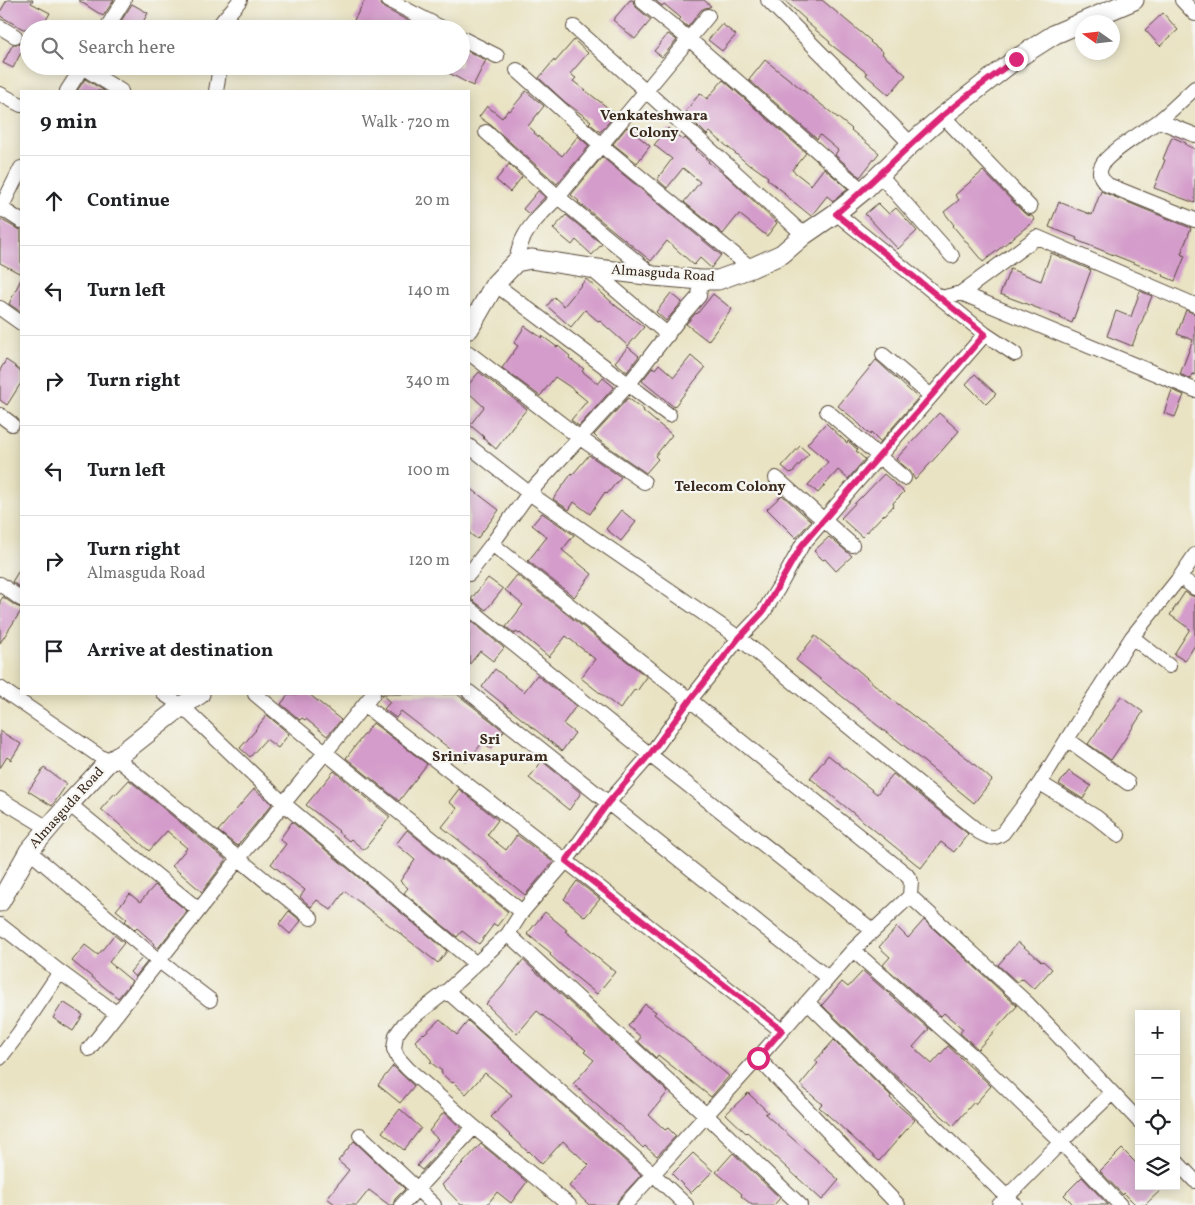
<!DOCTYPE html>
<meta charset="utf-8">
<style>
body{margin:0;font-family:Vollkorn,serif;background:#f2f2f2;color:#202124}
.controls{position:absolute;right:15px;bottom:15px;display:grid;overflow:hidden;border-radius:0px;box-shadow:0 2px 12px #0003}
.controls button{width:45px;height:45px;display:grid;place-items:center;padding:0;border:0;border-bottom:1px solid #e0e0e0;background:#fff;color:#202124;font:25px sans-serif}
.compass{position:absolute;left:1075px;top:15px;width:45px;height:45px;border-radius:50%;background:#fff;box-shadow:0 2px 12px #0003;rotate:284deg}
.stop{position:absolute;width:15px;height:15px;margin:-11px;border:4px solid #db2777;border-radius:50%;background:#fff}
.stop.end{background:#db2777;border-color:#fff;box-shadow:0 1px 5px #0008}
.list{margin:0;padding:0;list-style:none}
h2{display:flex;justify-content:space-between;align-items:center;height:65px;margin:0;padding:0 20px;font-size:21px}
h2 small{font-size:16px;font-weight:400;color:#757577}
.list li{display:grid;grid-template-columns:32px 1fr auto;gap:15px;align-items:center;box-sizing:border-box;height:90px;padding:0 20px;border-top:1px solid #e0e0e0}
.list b{display:block;font-size:19px;white-space:nowrap}
.list p{margin:0;font-size:16px;white-space:nowrap;color:#757577}
.list em{font-size:16px;font-style:normal;color:#757577}
.icon{flex:none;width:28px;height:28px;fill:none;stroke:currentColor;stroke-width:2;stroke-linecap:round;stroke-linejoin:round}
.map{position:relative;flex:none;width:1195px;height:1205px;overflow:hidden}
.search{position:absolute;background:#fff;box-shadow:0 2px 12px #0003;left:20px;top:20px;width:450px;height:55px;display:flex;align-items:center;gap:12px;box-sizing:border-box;padding:0 18px;border-radius:28px;color:#757577;font-size:19px}
.panel{position:absolute;background:#fff;box-shadow:0 2px 12px #0003;left:20px;top:90px;width:450px;height:605px;border-radius:0px}
.map>svg:first-child{display:block}
.building{fill:#d49cca}
.lines{fill:none;stroke-linecap:round;stroke-linejoin:round}
.street-casing{stroke:#554637;stroke-width:16}
.secondary-casing{stroke:#554637;stroke-width:21}
.street{stroke:#fff;stroke-width:14}
.secondary{stroke:#fff;stroke-width:19}
.route{stroke:#db2777;stroke-width:6}
.labels{text-anchor:middle;dominant-baseline:central;stroke-width:4.5;stroke-linejoin:round;paint-order:stroke}
.street-label{font-size:14px;fill:#3b2a1e;stroke:#f6f6f2}
.neighbourhood-label{font-size:15px;font-weight:bold;fill:#3b2a1e;stroke:#f6f6f2}
</style>
<div class="map">
<svg width="1195" height="1205" viewBox="0 0 1195 1205">
<rect width="100%" height="100%" fill="#f6f6f2"/>
<filter id="ink" filterUnits="userSpaceOnUse"><feTurbulence type="fractalNoise" baseFrequency=".02" numOctaves="2"/><feDisplacementMap in="SourceGraphic" scale="10" xChannelSelector="R" yChannelSelector="G"/><feConvolveMatrix kernelMatrix="1 2 1 2 8 2 1 2 1" color-interpolation-filters="sRGB"/></filter>
<filter id="wash" filterUnits="userSpaceOnUse"><feTurbulence type="fractalNoise" baseFrequency=".0096" numOctaves="4" result="noise"/><feDisplacementMap in="SourceGraphic" scale="20" xChannelSelector="R" yChannelSelector="G"/><feGaussianBlur stdDeviation="1.12" result="paint"/><feColorMatrix in="noise" values="0 0 0 0 0 0 0 0 0 0 0 0 0 0 0 0 0 1.4 0 .05"/><feComposite in="paint" operator="in"/></filter>
<g filter="url(#wash)">
<rect width="100%" height="100%" fill="#e9e3c3"/>
<g id="blocks">
<path class="building" d="M7 0H33L31 3 50 13 41 29H23L0 16V12Z
M78 0H114L103 16Z
M365 0H378L384 8 424 29H370L354 20Z
M630 0H633L634 5 636 7 651 20 635 39 613 20Z
M655 0H704L711 6 709 7 705 8 701 10 688 27 679 20 681 18 664 4 662 6Z
M784 0H822L871 41 870 42 883 52 882 54 906 75 889 95 866 75 867 73 829 43 830 42 805 21 806 20Z
M132 4 148 13 139 29H116Z
M1163 13 1178 30 1160 46 1145 30Z
M722 24 736 35 722 51 708 40Z
M668 34 677 40 662 57 654 51Z
M574 40 588 53 570 74 576 78 573 81 616 114 600 132 589 123 591 121 565 102 539 78 554 60 555 62Z
M22 41 26 43 13 68 3 63 13 44H19Z
M461 48 486 60 473 86 436 66H461Z
M765 60 852 129 851 130 879 153 860 177 835 155 838 150 820 135 817 139 749 80Z
M85 79 105 91H77Z
M723 80 806 153 792 170 811 185 824 168 848 189 833 201 827 196 811 216 784 194 785 193 767 179 768 177 750 164 749 165 710 132 707 135 696 124 698 121 686 111 700 93 707 99Z
M526 91 544 106 528 126 535 132 534 133 562 156 578 136 589 146 557 184 492 126 479 117 487 106 502 118 508 110 510 111Z
M627 127 650 146 637 163 613 144Z
M668 128 683 140 685 138 697 149 696 150 709 161 708 162 727 176 777 223 767 236 739 214 723 234 684 202 700 182 683 168 667 188 657 179 672 159 654 145Z
M1172 137 1186 143V145L1195 149V203L1154 188 1165 160 1163 159Z
M602 157 721 255 711 268 700 258 694 265 667 241 651 261 578 202 579 201 571 195Z
M509 164 522 177 510 192 496 180Z
M983 171 1024 213 1027 215 1032 216 1035 220 983 262 953 226 954 225 944 212 959 200 955 195Z
M538 191 545 197 529 214 523 209Z
M1101 191 1105 193 1191 228 1181 254 1185 256 1175 281 1163 276 1164 275 1076 240 1077 238 1049 227 1059 202 1092 215Z
M878 203 889 214 896 208 917 231 898 249 865 214Z
M566 215 602 244 592 255 576 240 572 245 553 229Z
M0 219 16 228 21 230V274L0 263Z
M1051 253 1091 270 1072 323 1060 318 1061 317 1000 294 1010 269 1041 281Z
M21 279V312L9 304Z
M586 279 616 306 644 327 628 346 599 320 598 321 585 310 571 327 547 306 554 297 564 306Z
M1140 291 1152 296 1132 346 1107 336 1116 311 1131 317Z
M671 293 682 302 666 321 656 312Z
M713 294 732 309 708 341 686 324 696 313 697 314Z
M1186 310 1195 314V375L1192 374 1190 379 1180 374 1193 340 1177 334Z
M525 326 542 338V336L557 347 558 346 570 356 569 358 584 369 582 371 598 384 603 378 614 387 579 426 571 420 587 401 570 387 555 377 540 396 502 368 518 346 514 343Z
M628 347 639 356 627 372 615 362Z
M691 356 705 368 674 407 642 381 653 367 655 369 659 364 674 377Z
M6 360 15 366V367L21 372V383L7 405 0 400V370Z
M876 360 918 398 880 442 871 433 870 435 854 419 838 406Z
M479 372 527 409 511 428H512L496 449 483 438 484 437 470 425 484 407 469 393V384Z
M975 374 996 394 986 404 966 384Z
M1172 390 1184 395 1175 417 1164 413Z
M628 398 644 410 643 411 672 435 655 456 658 459 646 473 600 441 594 435Z
M939 413 959 431 937 456 915 480 910 471 896 459Z
M826 423 847 443 848 441 858 450 856 451 865 459 848 479 838 470 818 493 808 485 828 462 807 444Z
M800 446 809 454 792 473V472L790 473 782 466Z
M589 455 621 477 607 494 605 492 590 514 574 502 569 510 553 499 572 473 573 474Z
M884 474 904 492 893 503 894 505 885 515 884 514 862 537 841 518 861 497H862Z
M469 487 499 510 477 539 469 533Z
M782 495 811 521 796 538 767 509Z
M621 510 636 522 621 541 606 529Z
M542 513 574 535 562 550 592 574 574 597 528 561 547 537 532 525Z
M829 537 852 556 836 571 825 559 823 560 814 551Z
M21 567V588L12 582Z
M517 575 647 677 637 691 635 689 620 709 581 678 595 659 566 636 549 657 520 633 519 634 516 632 515 634 506 627 523 605 505 590Z
M488 578 503 589 486 610 471 599Z
M1185 592 1190 595 1195 597V645L1185 661 1174 654 1190 629 1170 615Z
M3 597 16 606 21 608V611L0 643V601Z
M469 619 504 648 493 661 480 651 469 665Z
M815 636 852 665 889 697 967 758 992 780 974 803 896 739 883 730 872 721V720L796 660Z
M495 669 524 692 537 675 576 706 563 724 575 733 562 751 482 687Z
M289 694H309L341 720 327 736 306 719 305 720 302 718 300 720 281 704Z
M382 694H457L504 731 491 748 483 742 467 762 401 711 396 718 384 709 390 702 382 695Z
M1121 696 1143 712 1111 760 1088 744Z
M267 715 289 734 278 748 266 739 250 757 240 748 256 730H255Z
M373 723 427 764 399 801 346 758Z
M0 731 21 744 11 760 7 757 0 768Z
M828 755 877 794 893 774 968 834 954 852 941 842 921 868 810 778Z
M542 761 581 793 569 810 529 778Z
M44 768 67 784 52 806 28 791Z
M334 771 390 817 364 850 351 839 349 841 338 832 339 831 306 805Z
M1069 771 1091 786 1083 799 1059 784Z
M129 780 226 860 202 892 172 866 187 848 167 831 149 851 111 817V818L101 809 115 793 116 794Z
M254 789 272 804 237 846 218 831Z
M459 789 498 820 487 835 506 850 517 835 553 862 525 895 488 865 489 864 442 827 457 808 449 802Z
M292 822 447 951 438 963 345 891 331 910 317 900 311 907 300 897 305 890 271 864 286 844 280 839Z
M407 830 508 912 497 926 494 924 479 944 462 931 457 937 404 893 408 888 400 881 415 860 396 844Z
M577 881 600 899 585 917 564 899Z
M155 885 187 911 158 948 153 944 154 943 137 928 135 930 125 921 127 919 116 910 130 894 140 902Z
M289 911 301 921 290 934 279 924Z
M545 912 567 930 565 931 615 972 597 994 561 965 550 955 551 953 527 934Z
M924 920 1017 1006 978 1049 960 1033 963 1029 944 1013 941 1016 883 965 890 957 879 947 897 927 908 938Z
M114 935 124 943 109 962 132 981 118 998 72 961 85 945 98 955Z
M1018 942 1030 952H1031L1042 962 1043 961 1052 969 1034 989 1023 979 1022 980 1021 979 1017 982 998 965Z
M142 958 147 962 135 977 130 972Z
M523 960 668 1092 649 1115 665 1130 668 1128 676 1136 657 1156 645 1146 643 1148 634 1139H635L573 1084 594 1060 584 1052 586 1050 537 1011 517 1034 486 1004 501 988Z
M863 971 929 1029 913 1047 914 1048 932 1064 948 1046 991 1086 975 1104 974 1102 953 1126 904 1082 903 1083 822 1005 842 982 848 987Z
M63 1002 83 1015 73 1031 53 1018Z
M645 1004 656 1012 654 1014 729 1076 711 1097 658 1055 656 1058 638 1041 641 1037 628 1026Z
M440 1019 457 1035 468 1021 641 1175 619 1199 616 1205H589L569 1186 589 1165 563 1141 542 1164 529 1151 528 1152 491 1117 512 1095 485 1073 466 1094 453 1082 452 1083 441 1073 442 1071 430 1062 432 1061 415 1041 423 1033 424 1034Z
M834 1040 891 1096 890 1098 915 1120 879 1161 819 1107 822 1104 800 1085 818 1063 815 1061Z
M393 1066 414 1086 400 1103 378 1085Z
M748 1093 768 1112 765 1114 839 1180 822 1200 763 1146 747 1132 746 1133 726 1114Z
M400 1109 421 1128 404 1150 382 1132Z
M444 1112 461 1128 422 1170 417 1166 438 1139 429 1131Z
M354 1141 405 1189 395 1199 393 1205H389L369 1190 357 1205H336L327 1198 349 1170 338 1161Z
M481 1144 527 1182 511 1203 497 1192 487 1205H461L442 1185Z
M1122 1149 1139 1166V1186H1165L1145 1205H1136L1124 1193 1123 1195 1100 1171Z
M693 1153 713 1171 691 1193 672 1174Z
M733 1153 780 1198 774 1205H752L741 1196 742 1194 716 1172Z
M1082 1177 1108 1205H1074L1064 1195Z"/>
</g>
</g>
<g filter="url(#ink)">
<use href="#blocks" fill-opacity="0" stroke="#554637" stroke-width="1"/>
<g class="lines">
<defs>
<path id="street" d="M388 0 444 29
M768 0 911 144
M1182 0 1195 14
M642 1 689 39 863 191
M0 27 15 36
M574 27 646 91 804 235
M106 29 124 0
M217 29C223 18 233 10 240 0
M461 38 497 56
M82 67 121 91
M517 70 601 145 751 268
M1195 88C1183 99 1172 110 1160 120 1147 130 1107 153 1102 165 1097 174 1102 180 1108 185L1195 220
M67 91 83 66
M216 91 219 73 218 66
M0 94 21 105
M943 116 1030 207
M1159 121 1195 135
M486 132 558 197 654 276
M879 174 952 256
M1 208 21 221
M0 210 21 168
M836 213 985 334 1015 354
M516 262C517 257 518 251 520 246 526 227 544 211 558 197L708 16
M590 268 668 335
M495 284 669 415
M961 293 1037 237 1195 305
M941 298 961 293 1195 390
M0 308 21 323
M469 353 580 438 644 482
M883 355 931 396
M827 411 904 478
M0 415 12 424
M469 446 529 493 739 638 979 832C990 838 993 840 1003 833L1040 783 1084 712 1132 637 1180 577 1195 555
M776 478 852 545
M492 544 690 700 906 874 911 881 910 896 853 950 758 1058 625 1205
M469 574 492 544 529 493 628 385 679 319 699 296 701 280
M1180 577 1195 588
M0 584 21 599
M469 608 650 755 872 930
M1132 637 1169 666
M0 688 108 762
M469 692 828 978
M164 694 182 706 284 804 476 964
M255 694 326 753 522 912
M364 705 566 861 782 1031
M1067 739 1128 783
M116 758 311 918
M1040 783 1096 817 1118 835
M0 799 48 828
M69 804 199 910
M29 851 159 961 210 1000
M910 896 1028 1004 1139 1121
M0 925 60 972 117 1014
M508 934 706 1115 800 1205
M853 950 975 1058 1061 1142 1120 1205
M447 991 652 1173 686 1205
M807 1002 1015 1205
M89 1049 199 910 239 858 373 694
M0 1058 19 1033 60 972
M758 1058 898 1205
M360 1135 434 1205
M1176 1161 1195 1181
M402 1205 474 1127
M569 1205 474 1127 408 1069 398 1058 394 1049 396 1035 404 1024 447 991 508 934 522 912 566 861 608 803 650 755 690 700 739 638 763 613 779 587 802 545 985 334
M999 1205 1061 1142 1112 1093"/>
<path id="secondary" d="M469 329 495 284 516 262 531 259 590 268 654 276 701 280H718L751 268 782 254 804 235 836 213 863 191 911 144 943 116 1016 59 1055 34 1134 0
M0 902 29 851 69 804 108 762 116 758 182 706 200 694"/>
</defs>
<use href="#street" class="street-casing"/>
<use href="#secondary" class="secondary-casing"/>
<use href="#street" class="street"/>
<use href="#secondary" class="secondary"/>
</g>
</g>
<g class="lines" filter="url(#ink)">
<path class="route" d="M758 1058 782 1030 566 861 608 803 650 754 690 700 739 638 763 612 802 545 985 334 836 214C872 183 905 149 940 118 964 97 991 78 1016 59"/>
</g>
<g class="labels">
<g class="street-label">
<text transform="translate(663 274) rotate(4)">Almasguda Road</text>
<text transform="translate(67 808) rotate(-48)">Almasguda Road</text>
</g>
<g class="neighbourhood-label">
<text x="654" y="116">Venkateshwara<tspan x="654" dy="17">Colony</tspan></text>
<text x="730" y="487">Telecom Colony</text>
<text x="490" y="740">Sri<tspan x="490" dy="17">Srinivasapuram</tspan></text>
</g>
</g>
</svg>
<div class="controls">
<button>+</button>
<button>−</button>
<button><svg class="icon" aria-label="locate" viewBox="0 0 24 24"><circle cx="12" cy="12" r="6"/><path d="M12 2v4M12 18v4M2 12h4M18 12h4"/></svg></button>
<button><svg class="icon" aria-label="layers" viewBox="0 0 24 24"><path d="M12 4l9 5-9 5-9-5zM3 14l9 5 9-5"/></svg></button>
</div>
<svg class="compass" viewBox="-18 -18 36 36"><path d="M0-13l5 13h-10z" fill="#e53935"/><path d="M0 13l5-13h-10z" fill="#757577"/></svg>
<div class="stop" style="left:758px;top:1058px"></div>
<div class="stop end" style="left:1016px;top:59px"></div>
<div class="search"><svg class="icon" aria-label="search" viewBox="0 0 24 24"><circle cx="10" cy="10" r="6"/><path d="M15 15l6 6"/></svg>Search here</div>
<section class="panel">
<h2>9 min<small>Walk · 720 m</small></h2>
<ul class="list">
<li><svg class="icon" aria-label="ahead" viewBox="0 0 24 24"><path d="M12 20V5M6 11l6-6 6 6"/></svg><div><b>Continue</b></div><em>20 m</em></li>
<li><svg class="icon" aria-label="left" viewBox="0 0 24 24"><path d="M17 20v-9H6M10 6l-5 5 5 5"/></svg><div><b>Turn left</b></div><em>140 m</em></li>
<li><svg class="icon" aria-label="right" viewBox="0 0 24 24"><path d="M7 20v-9h11M14 6l5 5-5 5"/></svg><div><b>Turn right</b></div><em>340 m</em></li>
<li><svg class="icon" aria-label="left" viewBox="0 0 24 24"><path d="M17 20v-9H6M10 6l-5 5 5 5"/></svg><div><b>Turn left</b></div><em>100 m</em></li>
<li><svg class="icon" aria-label="right" viewBox="0 0 24 24"><path d="M7 20v-9h11M14 6l5 5-5 5"/></svg><div><b>Turn right</b><p>Almasguda Road</p></div><em>120 m</em></li>
<li><svg class="icon" aria-label="arrive" viewBox="0 0 24 24"><path d="M6 21V4h12l-3 4 3 4H6"/></svg><div><b>Arrive at destination</b></div></li>
</ul>
</section>
</div>
